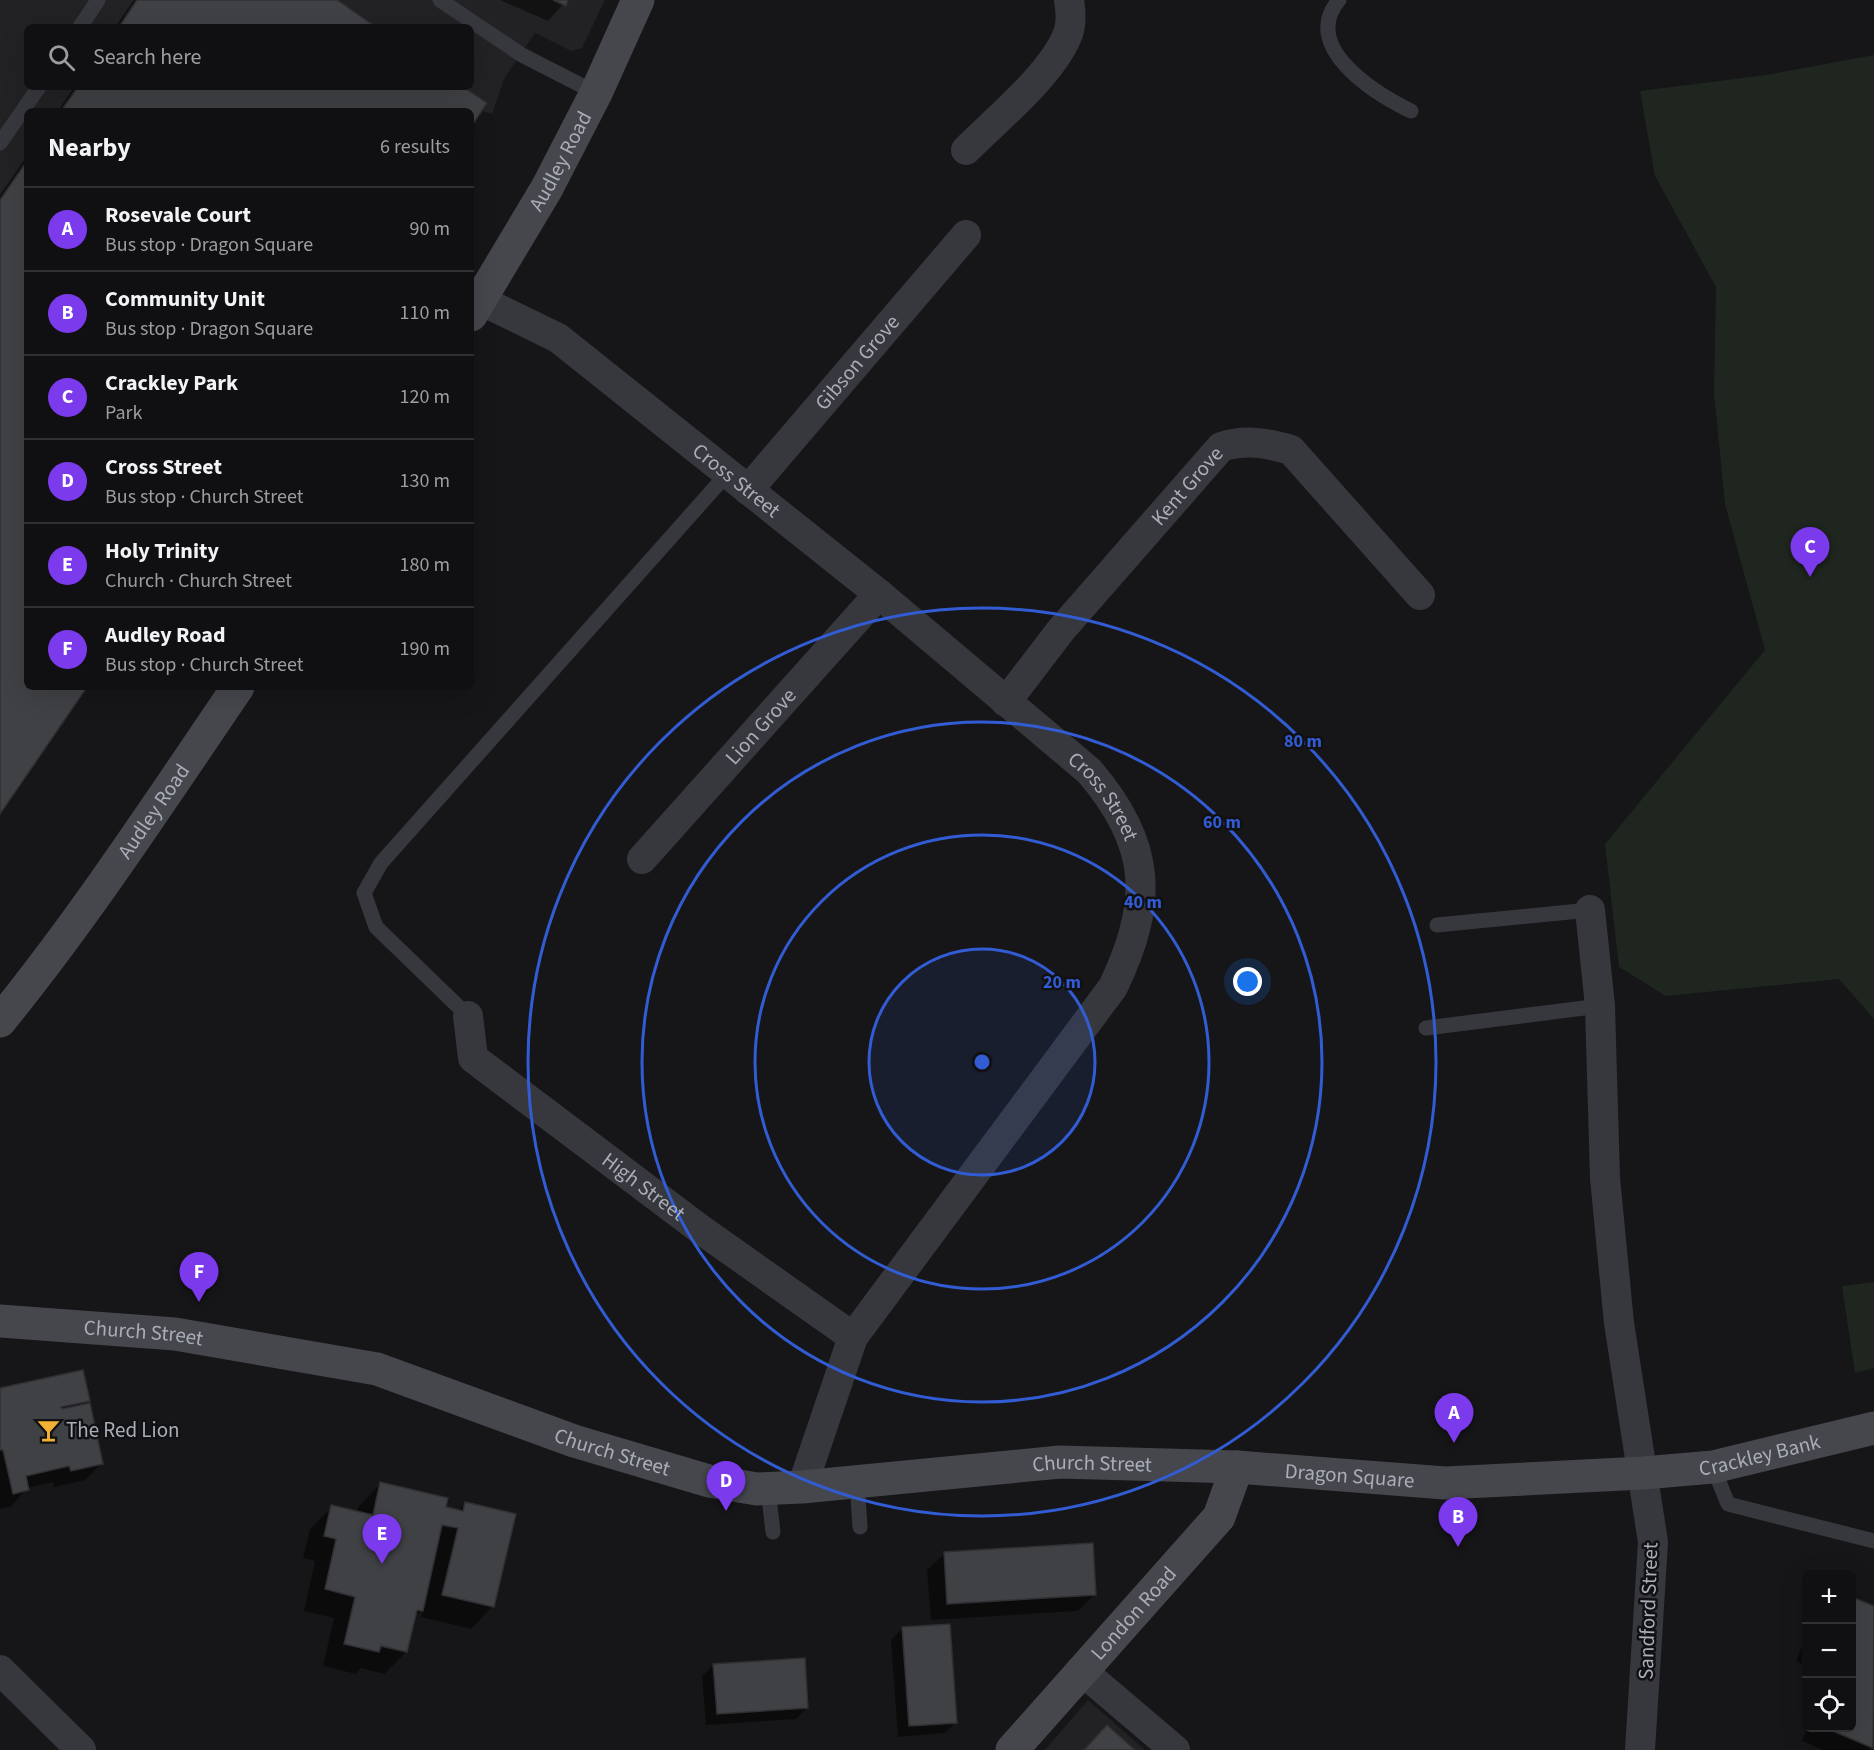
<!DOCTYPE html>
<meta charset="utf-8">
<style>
body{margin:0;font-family:"Source Sans 3",sans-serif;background:#1e1e20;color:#f1f3f6}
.controls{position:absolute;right:18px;bottom:18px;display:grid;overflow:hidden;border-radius:9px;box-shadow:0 6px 24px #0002}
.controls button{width:54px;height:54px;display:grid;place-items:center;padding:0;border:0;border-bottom:2px solid #303032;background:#101012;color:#f1f3f6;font:30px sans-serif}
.you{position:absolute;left:1248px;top:982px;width:21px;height:21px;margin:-15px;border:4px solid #fff;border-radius:50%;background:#1a73e8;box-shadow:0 0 0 9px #1a73e833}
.badge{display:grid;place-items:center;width:39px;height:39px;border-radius:50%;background:#7c3aed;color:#fff;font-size:20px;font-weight:700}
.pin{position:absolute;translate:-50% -50px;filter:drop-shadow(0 2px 3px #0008)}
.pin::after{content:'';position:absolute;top:32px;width:21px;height:18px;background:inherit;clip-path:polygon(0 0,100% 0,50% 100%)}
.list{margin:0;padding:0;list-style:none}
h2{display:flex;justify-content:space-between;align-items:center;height:78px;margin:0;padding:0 24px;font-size:26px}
h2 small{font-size:20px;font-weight:400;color:#9c9d9f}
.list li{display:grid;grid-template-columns:39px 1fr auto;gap:18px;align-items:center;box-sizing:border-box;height:84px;padding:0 24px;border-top:2px solid #303032}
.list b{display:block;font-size:22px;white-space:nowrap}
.list p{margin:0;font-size:20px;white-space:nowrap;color:#9c9d9f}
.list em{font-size:20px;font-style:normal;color:#9c9d9f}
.icon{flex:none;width:33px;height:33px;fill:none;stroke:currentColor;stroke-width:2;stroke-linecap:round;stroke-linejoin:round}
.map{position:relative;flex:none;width:1874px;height:1750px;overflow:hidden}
.search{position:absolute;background:#101012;box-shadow:0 6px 24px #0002;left:24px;top:24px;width:450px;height:66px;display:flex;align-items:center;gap:15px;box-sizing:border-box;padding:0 21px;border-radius:9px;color:#9c9d9f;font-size:22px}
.panel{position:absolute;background:#101012;box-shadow:0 6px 24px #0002;left:24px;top:108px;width:450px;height:582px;border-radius:9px}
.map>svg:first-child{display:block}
.built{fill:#222225;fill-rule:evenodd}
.green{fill:#1e261f}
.shadow{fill:#0007}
.building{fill:#404145;stroke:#303034;stroke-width:1.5}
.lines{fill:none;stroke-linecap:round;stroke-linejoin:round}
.lane{stroke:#37383d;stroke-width:15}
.street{stroke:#37383d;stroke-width:30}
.secondary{stroke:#45474d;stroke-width:33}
.ring{fill:none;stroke:#325cd3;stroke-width:3}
.labels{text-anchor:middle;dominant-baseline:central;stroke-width:5;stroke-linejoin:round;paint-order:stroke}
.street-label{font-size:21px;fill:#a8adb8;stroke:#111113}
.poi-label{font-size:21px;fill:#a8adb8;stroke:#111113;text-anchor:start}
.centre{fill:#325cd3;stroke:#111113;stroke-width:3}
.ring-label{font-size:18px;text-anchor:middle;font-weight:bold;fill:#325cd3;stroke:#111113;stroke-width:5;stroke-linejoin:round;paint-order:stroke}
</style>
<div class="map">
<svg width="1874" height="1750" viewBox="0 0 1874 1750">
<rect width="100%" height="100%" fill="#161618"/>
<path class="built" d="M0 0H605L582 48 571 51 535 33 504 79 492 114 482 111 471 127V111H27V687H87L0 814ZM27 27H471V87H27Z
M1088 1700 1145 1750H1045Z"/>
<path class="green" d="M1874 55V1019L1839 979 1666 996 1619 967 1605 844 1765 650 1725 504 1714 393 1716 287 1655 176 1640 91 1766 75Z
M1874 1282V1368L1855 1373 1842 1286Z"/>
<path class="shadow" d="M134 0H334L373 27H115Z
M500 0H567L548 21Z
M74 87H461L485 104 471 123V111H58Z
M27 156V687H85L0 811V195Z
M0 1389 88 1400 82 1407 102 1463 85 1480 54 1487 53 1482 27 1488 11 1507 0 1509Z
M381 1483 458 1511 465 1503 493 1606 471 1629 421 1617 423 1609 414 1618 406 1652 384 1674 361 1668 356 1674 323 1666 334 1618 304 1611 315 1561 303 1558 310 1529 332 1507 357 1513 359 1506Z
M944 1554 1095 1594 1078 1611 931 1620 927 1570Z
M1852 1598 1874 1608V1741L1869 1750H1823L1802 1741 1807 1728H1852Z
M902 1629 956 1722 945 1733 898 1737 891 1640Z
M1806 1636V1666L1796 1661Z
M713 1665 807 1708 796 1719 706 1725 702 1676Z"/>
<path class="building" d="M137 0H337L376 27H119Z
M553 0H568L566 6Z
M78 87H463L487 103 471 127V111H61Z
M27 161V687H87L0 814V200Z
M83 1370 90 1401 61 1407 62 1409 90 1403 103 1464 71 1471 69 1466 26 1476 29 1490 13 1494 3 1450H0V1388Z
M380 1482 448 1498 446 1507 463 1511 465 1502 516 1514 494 1607 442 1595 458 1528 442 1525 423 1611 417 1610 407 1652 381 1646 379 1652 344 1644 355 1597 325 1589 336 1539 324 1536 331 1505 373 1515Z
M1093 1543 1096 1595 947 1604 944 1552Z
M1852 1597 1874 1606 1873 1748 1826 1728H1852Z
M950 1624 957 1723 909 1726 902 1627Z
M805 1658 808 1708 717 1714 713 1664Z
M1107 1725 1135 1750H1084Z"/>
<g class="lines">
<path class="lane" d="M440 0 522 55 596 93
M1339 0C1299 47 1376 94 1411 111
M80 27 98 0
M0 143 39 87
M1437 925 1590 910
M468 1016 376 927 364 893 381 863 727 474
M1426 1028 1600 1006
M1713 1467 1728 1504 1874 1541
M857 1482 860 1527
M768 1489 773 1532"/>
<g class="street">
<path d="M966 150C996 120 1051 75 1067 36 1072 25 1071 12 1069 0"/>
<path id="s1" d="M480 300 558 338 879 594 1089 771C1152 844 1154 902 1113 987L853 1337 802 1487"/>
<path id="s2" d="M748 490 966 235"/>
<path id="s3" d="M1006 702 1061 630 1221 447C1247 439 1266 443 1291 450L1420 595"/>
<path id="s4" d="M642 859 879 594"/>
<path d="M1590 910 1600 1006 1605 1178 1619 1323 1653 1542 1640 1750"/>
<path id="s5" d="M468 1016 473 1058 700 1229 853 1337"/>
<path d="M0 1670 81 1750"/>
<path d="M1081 1670 1175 1750"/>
</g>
<g class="secondary">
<path id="s6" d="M471 315 547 188 596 93 638 0"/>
<path id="s7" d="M0 1021C86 915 161 800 238 687"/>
<path id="s8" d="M0 1321 175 1334 377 1369 574 1441 709 1481 757 1489 802 1487 1060 1462 1237 1467 1445 1483 1643 1473 1713 1467 1874 1428"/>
<path id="s9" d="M1012 1750 1219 1517 1237 1467"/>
</g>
</g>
<circle cx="982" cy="1062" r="113" fill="#325cd3" fill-opacity=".12"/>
<g class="ring">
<circle cx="982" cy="1062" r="113"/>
<circle cx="982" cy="1062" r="227"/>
<circle cx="982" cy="1062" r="340"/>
<circle cx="982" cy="1062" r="454"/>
</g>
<defs>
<symbol id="bar-bare" viewBox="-9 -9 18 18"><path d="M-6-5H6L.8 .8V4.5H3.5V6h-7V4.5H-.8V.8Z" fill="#f2b134" stroke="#111113" stroke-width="2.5" paint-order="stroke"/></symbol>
</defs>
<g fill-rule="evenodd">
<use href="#bar-bare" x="32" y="1414" width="33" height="33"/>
</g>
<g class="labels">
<g class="street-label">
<text stroke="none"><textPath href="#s6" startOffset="178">Audley Road</textPath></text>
<text stroke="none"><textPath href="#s2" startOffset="168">Gibson Grove</textPath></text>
<text stroke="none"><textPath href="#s1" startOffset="315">Cross Street</textPath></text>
<text stroke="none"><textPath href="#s3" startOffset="282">Kent Grove</textPath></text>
<text stroke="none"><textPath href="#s4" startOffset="178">Lion Grove</textPath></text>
<text stroke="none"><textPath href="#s1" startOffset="801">Cross Street</textPath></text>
<text stroke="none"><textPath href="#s7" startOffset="260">Audley Road</textPath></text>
<text stroke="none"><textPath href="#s5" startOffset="256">High Street</textPath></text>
<text stroke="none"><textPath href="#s8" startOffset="144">Church Street</textPath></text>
<text stroke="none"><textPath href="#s8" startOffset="630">Church Street</textPath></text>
<text stroke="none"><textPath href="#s8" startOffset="1786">Crackley Bank</textPath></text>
<text stroke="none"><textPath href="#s8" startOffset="1116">Church Street</textPath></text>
<text stroke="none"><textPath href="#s8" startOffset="1374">Dragon Square</textPath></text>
<text transform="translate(1648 1611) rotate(-88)">Sandford Street</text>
<text stroke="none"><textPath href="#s9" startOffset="183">London Road</textPath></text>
</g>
<g class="poi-label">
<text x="66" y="1430">The Red Lion</text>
</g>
</g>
<circle cx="982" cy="1062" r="9" class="centre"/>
<g class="ring-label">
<text x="1303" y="747">80 m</text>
<text x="1222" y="828">60 m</text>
<text x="1143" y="908">40 m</text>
<text x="1062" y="988">20 m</text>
</g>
</svg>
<div class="controls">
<button>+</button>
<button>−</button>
<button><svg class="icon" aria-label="locate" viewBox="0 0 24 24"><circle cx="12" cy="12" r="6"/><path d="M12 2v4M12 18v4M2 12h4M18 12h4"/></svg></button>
</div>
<div class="you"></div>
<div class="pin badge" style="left:1454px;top:1443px">A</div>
<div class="pin badge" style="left:1458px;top:1547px">B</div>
<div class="pin badge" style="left:1810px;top:577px">C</div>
<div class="pin badge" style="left:726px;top:1511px">D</div>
<div class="pin badge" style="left:382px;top:1564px">E</div>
<div class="pin badge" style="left:199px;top:1302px">F</div>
<div class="search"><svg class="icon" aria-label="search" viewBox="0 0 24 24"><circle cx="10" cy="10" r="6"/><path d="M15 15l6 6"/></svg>Search here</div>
<section class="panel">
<h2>Nearby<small>6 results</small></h2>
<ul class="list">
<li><span class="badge">A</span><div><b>Rosevale Court</b><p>Bus stop · Dragon Square</p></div><em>90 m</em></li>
<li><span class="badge">B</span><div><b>Community Unit</b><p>Bus stop · Dragon Square</p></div><em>110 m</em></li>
<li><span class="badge">C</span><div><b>Crackley Park</b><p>Park</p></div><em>120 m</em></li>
<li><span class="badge">D</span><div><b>Cross Street</b><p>Bus stop · Church Street</p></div><em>130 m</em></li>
<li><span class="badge">E</span><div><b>Holy Trinity</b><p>Church · Church Street</p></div><em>180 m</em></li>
<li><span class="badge">F</span><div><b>Audley Road</b><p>Bus stop · Church Street</p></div><em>190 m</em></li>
</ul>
</section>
</div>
